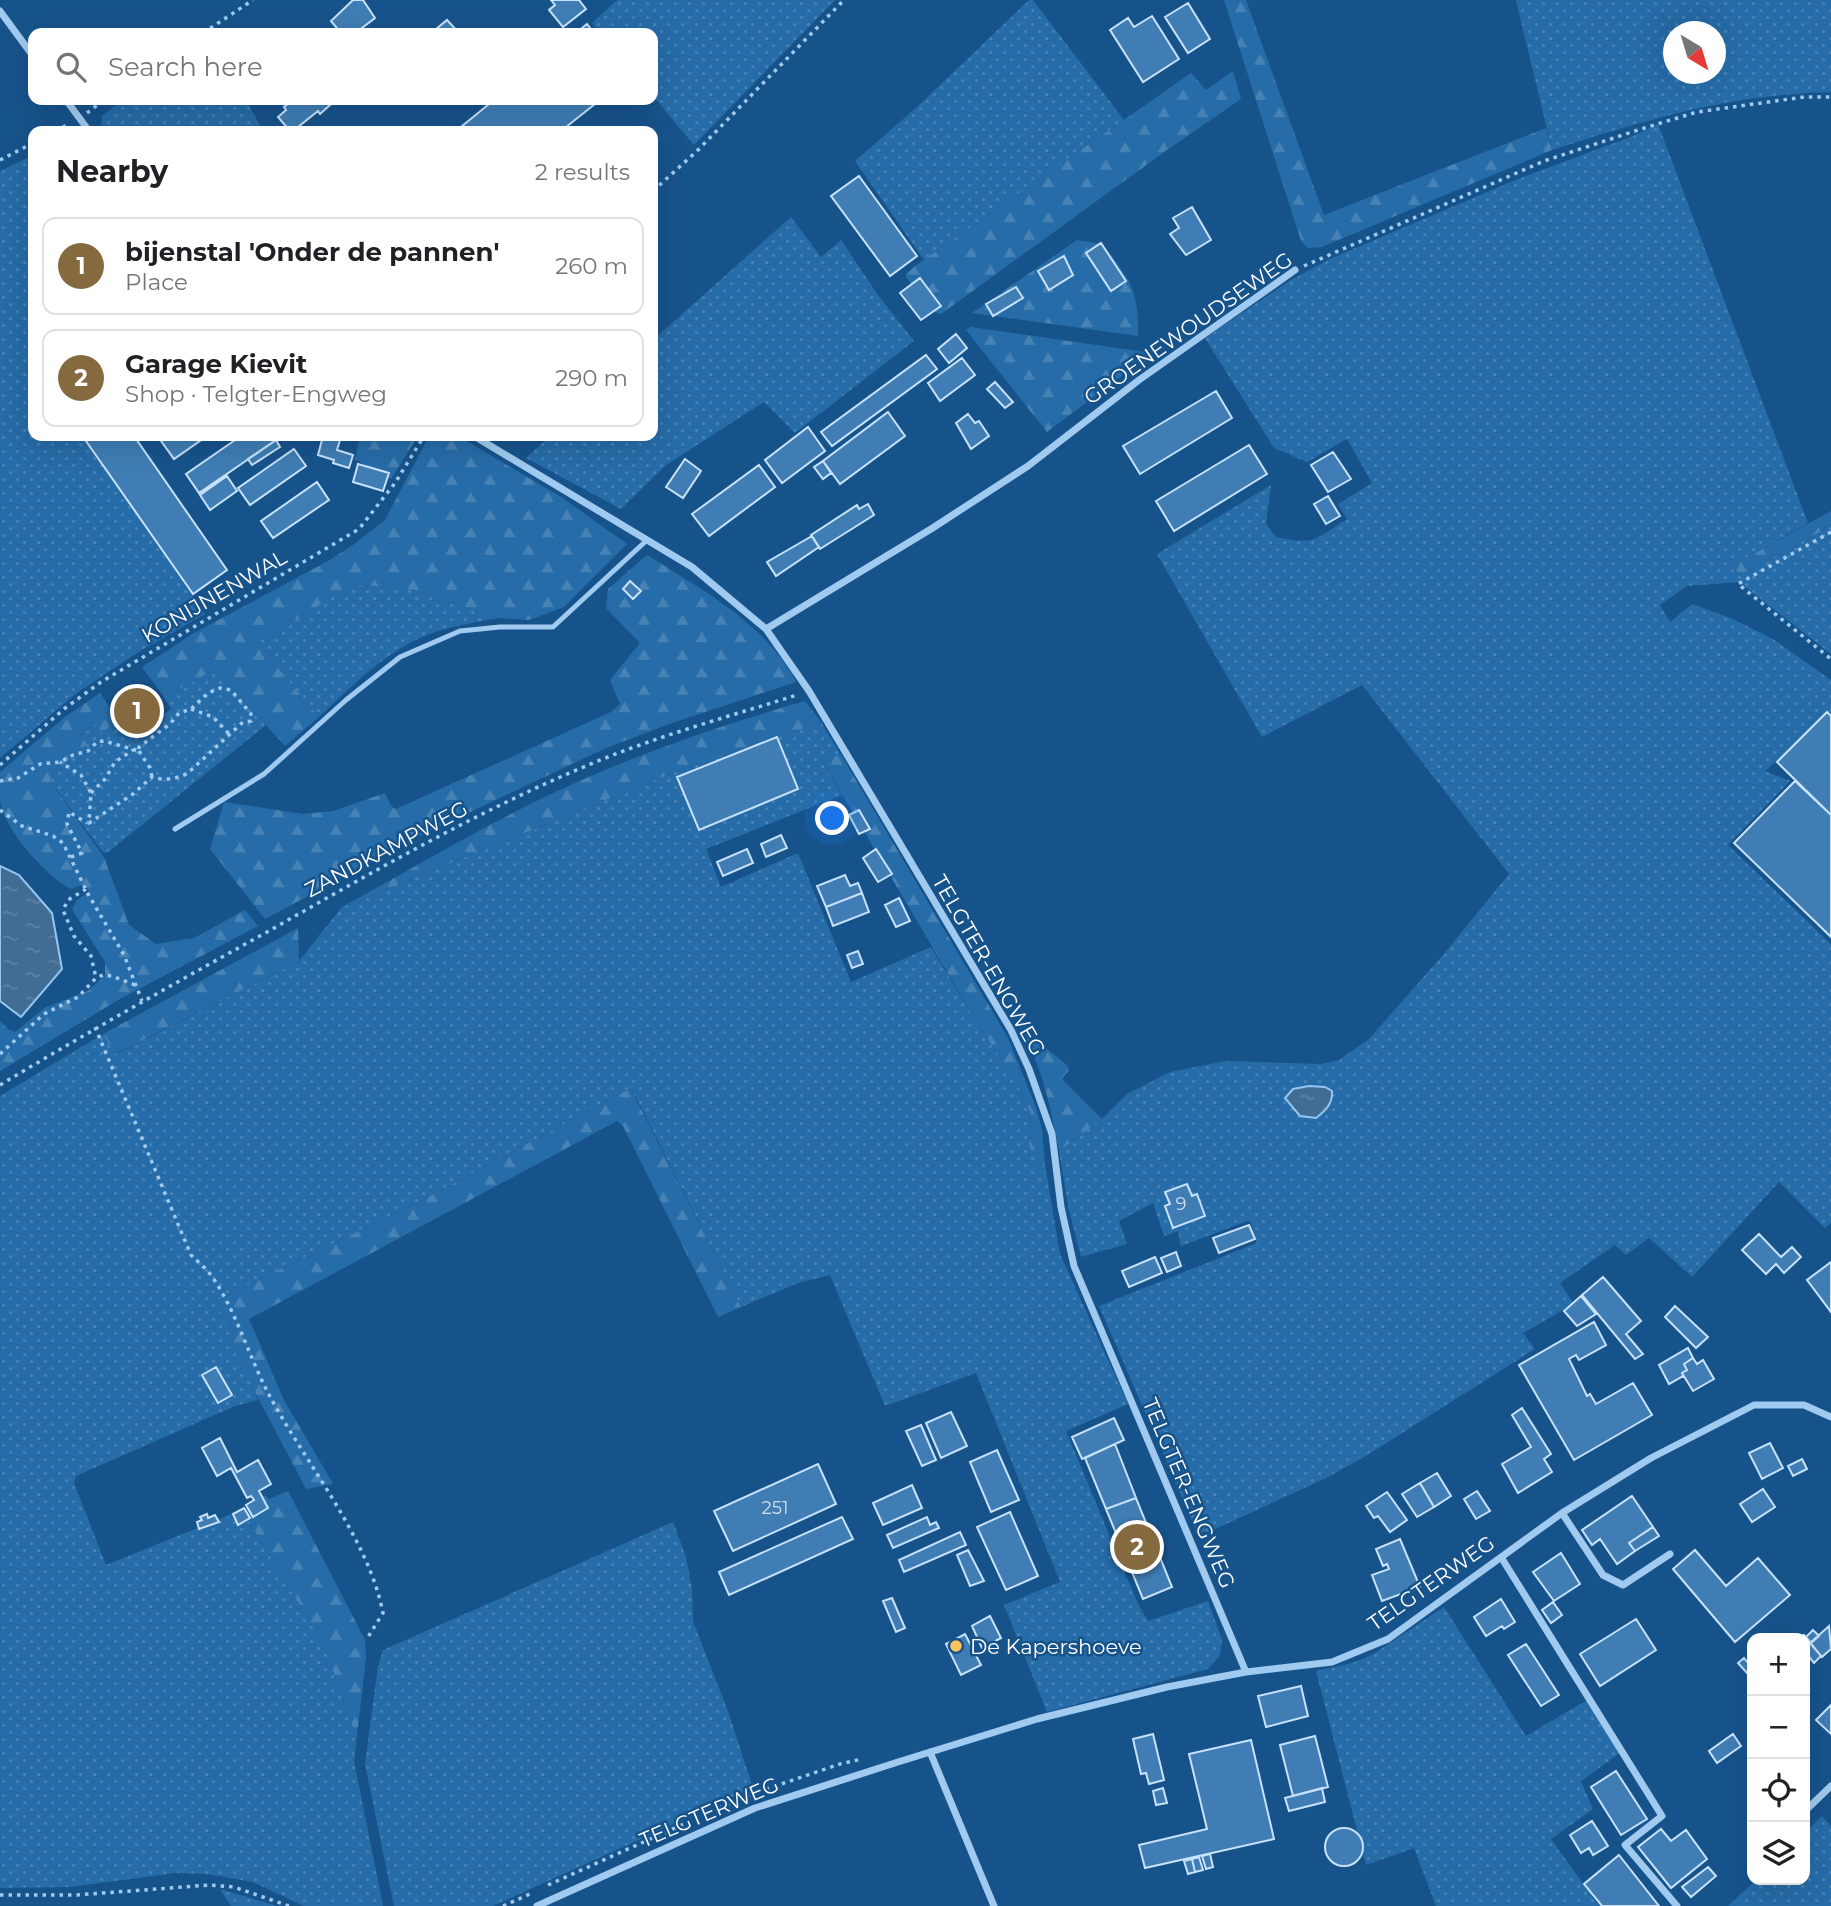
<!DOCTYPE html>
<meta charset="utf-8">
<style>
body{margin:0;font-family:Montserrat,sans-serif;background:#f2f2f2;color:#202124}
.controls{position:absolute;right:21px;bottom:21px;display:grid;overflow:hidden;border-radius:14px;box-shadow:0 7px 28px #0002}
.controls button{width:63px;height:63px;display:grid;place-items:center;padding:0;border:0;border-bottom:2px solid #e0e0e0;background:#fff;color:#202124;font:35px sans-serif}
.compass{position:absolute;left:1663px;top:21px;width:63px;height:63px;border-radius:50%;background:#fff;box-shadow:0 7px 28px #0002;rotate:142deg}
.you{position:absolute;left:833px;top:819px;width:24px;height:24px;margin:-18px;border:5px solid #fff;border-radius:50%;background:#1a73e8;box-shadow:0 0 0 10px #1a73e833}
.badge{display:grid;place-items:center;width:46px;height:46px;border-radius:50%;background:#846a3e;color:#fff;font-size:23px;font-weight:700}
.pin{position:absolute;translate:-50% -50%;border:4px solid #fff;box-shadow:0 2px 7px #0006}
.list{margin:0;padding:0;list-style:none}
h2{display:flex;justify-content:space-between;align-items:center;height:91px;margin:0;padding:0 28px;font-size:30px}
h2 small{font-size:23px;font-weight:400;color:#757577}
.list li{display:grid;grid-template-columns:46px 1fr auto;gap:21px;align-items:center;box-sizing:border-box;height:98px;margin:0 14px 14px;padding:0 14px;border:2px solid #e0e0e0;border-radius:14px}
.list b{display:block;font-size:26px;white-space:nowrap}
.list p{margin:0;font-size:23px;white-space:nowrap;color:#757577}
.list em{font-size:23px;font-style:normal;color:#757577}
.icon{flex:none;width:38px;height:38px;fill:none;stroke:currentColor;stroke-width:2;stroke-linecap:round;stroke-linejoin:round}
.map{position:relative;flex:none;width:1831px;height:1906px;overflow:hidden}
.search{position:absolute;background:#fff;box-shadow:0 7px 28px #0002;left:28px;top:28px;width:630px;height:77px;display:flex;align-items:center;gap:18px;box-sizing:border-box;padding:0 24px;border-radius:14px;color:#757577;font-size:26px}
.panel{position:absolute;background:#fff;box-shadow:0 7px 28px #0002;left:28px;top:126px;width:630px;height:315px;border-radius:14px}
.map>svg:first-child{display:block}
.grass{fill:url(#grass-dots);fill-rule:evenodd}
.forest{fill:url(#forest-firs)}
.water{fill:url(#water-ripples);stroke:#93c7f1;stroke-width:2}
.building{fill:#3f7db4;stroke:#c7e2fa;stroke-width:2}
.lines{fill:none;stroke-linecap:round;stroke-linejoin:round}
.path{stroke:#a0caef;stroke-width:3.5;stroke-dasharray:3.5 5;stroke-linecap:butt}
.service{stroke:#a0caef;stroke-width:5}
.minor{stroke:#a0caef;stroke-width:7}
.poi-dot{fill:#ffc35e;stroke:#17538b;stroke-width:2.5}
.labels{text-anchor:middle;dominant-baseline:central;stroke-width:5;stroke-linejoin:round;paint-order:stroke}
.number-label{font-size:18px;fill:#cfdeec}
.street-label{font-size:21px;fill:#fff;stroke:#17538b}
.poi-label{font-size:21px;fill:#fff;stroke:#17538b;text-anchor:start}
</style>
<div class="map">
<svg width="1831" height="1906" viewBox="0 0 1831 1906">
<defs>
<pattern id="grass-dots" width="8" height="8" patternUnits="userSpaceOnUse" patternTransform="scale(1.75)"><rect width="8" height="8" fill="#266ca8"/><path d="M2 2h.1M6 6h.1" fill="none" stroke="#4782b5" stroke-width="1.8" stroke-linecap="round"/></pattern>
<pattern id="forest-firs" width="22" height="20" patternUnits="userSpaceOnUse" patternTransform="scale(1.75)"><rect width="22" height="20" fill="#266ca8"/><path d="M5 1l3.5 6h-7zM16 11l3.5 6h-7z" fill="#4782b5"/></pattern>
<pattern id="water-ripples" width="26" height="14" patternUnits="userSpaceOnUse" patternTransform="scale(1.75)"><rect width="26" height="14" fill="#416d95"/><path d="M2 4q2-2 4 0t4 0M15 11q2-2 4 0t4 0" fill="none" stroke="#5e83a5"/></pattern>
</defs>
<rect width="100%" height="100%" fill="#17538b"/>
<path class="grass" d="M617 0H835L694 145 653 96V33H600L592 23Z
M1029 0H1033L1124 120 924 260 855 161 917 107Z
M1516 0H1831V92C1728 95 1649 119 1552 150ZM1674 32H1716V74H1674Z
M122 100H246L263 131H101L102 116Z
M1658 124 1808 523 1732 566 1741 575 1831 526V654L1739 582 1687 586 1660 605 1670 622 1692 604 1733 619 1773 639 1831 680V713L1765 771 1790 781 1728 845 1831 944V1223L1825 1228 1779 1182 1692 1277 1649 1238 1626 1255 1615 1245 1560 1283 1574 1304 1523 1333 1535 1349 1364 1457 1326 1478 1209 1532H1197L1099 1306 1257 1243 1250 1220 1181 1246 1178 1231 1164 1236 1153 1203 1119 1221 1127 1244 1081 1257 1068 1206 1059 1151 1102 1119 1127 1094 1170 1072 1226 1061 1321 1064 1339 1060 1369 1039 1443 955 1509 874 1362 685 1262 737 1157 554 1271 485 1266 524 1276 537C1315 546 1315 539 1347 519L1338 504 1372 483 1347 439 1307 462 1274 448 1205 338 1291 280 1332 258 1518 179 1633 136Z
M33 155V436H82L205 614 140 651 78 692 0 758V171Z
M791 217 821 257 841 240 878 295 914 341 795 433 764 402 666 465 621 509 526 458 550 436H653V340Z
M353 584 418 591 497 618C474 623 449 626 427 635 385 652 352 686 319 717L256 643Z
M216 669 266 725 112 849 106 853 102 851 50 781 53 773 86 743 80 736 95 724 102 732 118 719 134 736 171 709 164 697Z
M821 722 840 753 823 763 842 795 706 849 721 887 798 853 851 982 931 947 982 1031 1015 1078 1031 1114 1029 1145 1041 1170 1045 1165 1060 1254 1128 1404 1066 1431 1138 1604 1148 1621 1208 1601 1222 1640 1220 1655 1208 1669 1047 1712 1004 1605 1060 1582 976 1373 885 1406 830 1275 798 1283 741 1307 637 1099 629 1089 432 1195 216 1301 258 1400 235 1406 76 1476 74 1483 106 1565 242 1510 324 1645 355 1734 354 1761 383 1906H304L253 1882 207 1874 176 1873 69 1887 0 1888V1096L103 1034 116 1054 299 961 342 907 675 772Z
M673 1522 686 1557 692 1589 693 1621 729 1714 753 1788 493 1906H394L365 1764 378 1666 383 1650Z
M1444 1607 1526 1736 1589 1699 1620 1753 1581 1781 1593 1809 1551 1839 1599 1906H1436L1414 1848 1366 1865 1316 1671 1352 1663 1372 1655Z
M1822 1816 1831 1826V1906H1728L1756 1880H1805V1833Z
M220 1889 277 1906H231Z"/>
<path class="forest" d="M1224 0H1246L1324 215 1546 128 1552 150 1322 247 1308 248 1301 241Z
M1233 71 1241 99 1167 150 941 314 932 311 906 277V274L915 266 1191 73 1206 90Z
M1077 240 1102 244C1130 279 1139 290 1138 336L972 313Z
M971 327 1152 353 1047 432 966 330Z
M360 436H418L391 479 355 459Z
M429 436H458L561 497 627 544 564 607 529 620 497 618 418 591 354 584 257 643 319 717 285 746 216 669 164 697 142 667 194 633 328 561 353 545 385 520Z
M1831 511V526L1741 575 1732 566Z
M647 555C701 589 765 623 796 682L672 723 606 748 428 832 265 919 210 849 224 802 303 814 333 811 385 793 392 807 396 809 611 712 620 704 610 680 640 643 606 608 608 589Z
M100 693 118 719 102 733 95 724 80 735 87 744 53 773 50 781 104 857 129 925 156 944 194 938 245 910 258 926 120 999 0 1071V1021L9 1030 15 1032 46 1007 88 991 105 975V962L72 909 77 900 89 892 85 884 71 889C45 875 4 830 0 800 0 791 0 781 0 772L65 717Z
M805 701 821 722 675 772 342 907C411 869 478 829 549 795 631 756 718 726 805 701Z
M840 753 1008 1038 1035 1105 1042 1129 1045 1165 1040 1171 1029 1145 1031 1114 1015 1078 982 1031 823 762Z
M298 928 299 961 115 1054 103 1034Z
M1020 1027 1067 1065 1069 1070 1062 1079 1102 1119 1059 1151C1051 1108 1042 1066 1020 1027Z
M629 1089 636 1099 741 1307 718 1317 623 1126 617 1121 249 1319 284 1400 333 1484 306 1489 245 1373 216 1301 432 1195Z
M288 1491 365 1640 366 1658 354 1761 355 1734 324 1645 242 1510 251 1506 265 1495 269 1499Z"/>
<path class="water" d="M0 866 19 875 52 913 62 969 21 1017 0 1001Z
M1309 1086 1325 1087 1332 1091C1333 1104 1325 1111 1316 1118L1300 1116 1285 1098 1293 1089Z"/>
<path class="building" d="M353 0H363L375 18 362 28 366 33H341L331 21Z
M551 0H579L586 9 563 27 549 10 555 5Z
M1188 3 1210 39 1188 53 1165 17Z
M1152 16 1179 59 1143 82 1110 30 1128 18 1134 27Z
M447 20 459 33H437L435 30Z
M587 24 594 33H576Z
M293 100H327L330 105 320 114 318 111 293 131H290L278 117 286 110 284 107Z
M494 100H600L561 131H456Z
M859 176 917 256 890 276 831 196Z
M1192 207 1211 240 1186 255 1170 234 1179 228 1173 218Z
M1101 243 1126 281 1111 291 1086 253Z
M1064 256 1073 275 1049 290 1038 271Z
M920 278 941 306 921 320 900 293Z
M1016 287 1023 298 993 316 986 304Z
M956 334 967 348 949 363 938 349Z
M926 355 937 369 832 446 821 432Z
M962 358 975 375 940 401 928 383Z
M995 382 1013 402 1005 408 987 389Z
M1216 391 1232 418 1140 474 1123 446Z
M888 412 905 436 840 484 823 461Z
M968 414 975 423 979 421 989 436 971 449 956 423Z
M808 427 825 451 782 483 765 460Z
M94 436H134L227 570 193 594 86 441Z
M163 436H207L174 459 159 438Z
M241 436H282L199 493 186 474Z
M323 436 340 440 337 450 353 455 349 468 333 463 334 460 318 455Z
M276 440 280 447 252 465 248 459Z
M1249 445 1267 474 1174 531 1156 501Z
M294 449 306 466 250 505 238 488Z
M1333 452 1351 479 1328 492 1311 465Z
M685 459 701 471 683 498 666 487Z
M823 461 831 473 823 479 814 467Z
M358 464 389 473 383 491 353 482Z
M759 465 775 487 709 536 692 514Z
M227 476 237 491 210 510 200 495Z
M317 482 329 500 273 538 261 521Z
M1328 496 1340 516 1326 524 1314 504Z
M868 504 874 515 820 549 811 535 857 505 859 509Z
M812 536 819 547 776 576 767 562Z
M630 581 641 591 633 599 623 589Z
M132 698 149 719 142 725 125 703Z
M1827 712 1831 716V815L1777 762Z
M777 737 798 789 699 830 677 777Z
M1795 781 1831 815V937L1734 843Z
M859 810 870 829 859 834 849 815Z
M781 835 787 848 766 857 761 844Z
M747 849 753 863 723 876 717 862Z
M876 849 892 874 878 882 863 858Z
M845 875 850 886 858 883 862 893 826 907 817 886Z
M862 893 869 912 833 926 826 907Z
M899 898 910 921 896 927 885 905Z
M858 951 863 964 852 968 847 955Z
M1187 1184 1192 1196 1197 1194 1205 1216 1173 1228 1165 1206 1170 1204 1165 1192Z
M1249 1225 1255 1239 1219 1253 1213 1238Z
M1759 1234 1781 1257 1792 1247 1801 1257 1784 1273 1776 1264 1766 1274 1742 1250Z
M1176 1252 1181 1266 1167 1272 1161 1258Z
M1155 1257 1162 1273 1129 1287 1122 1271Z
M1831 1262V1312L1807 1280Z
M1603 1277 1641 1321 1626 1334 1643 1354 1635 1359 1582 1295Z
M1581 1296 1596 1314 1577 1326 1564 1311Z
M1675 1306 1708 1337 1696 1348 1665 1317Z
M1594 1322 1606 1345 1579 1360 1576 1355 1569 1359 1587 1396 1590 1394 1596 1404 1633 1383 1652 1415 1574 1460 1519 1365Z
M1688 1348 1693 1358 1684 1364 1687 1370 1682 1373 1683 1376 1669 1384 1659 1365Z
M1693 1358 1697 1364 1703 1360 1714 1379 1693 1391 1682 1373 1687 1370 1684 1364Z
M216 1367 232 1395 218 1403 202 1375Z
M1522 1408 1551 1454 1544 1459 1552 1472 1518 1493 1502 1464 1531 1447 1512 1415Z
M951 1412 967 1446 941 1458 926 1423Z
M1114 1418 1124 1440 1082 1459 1072 1437Z
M921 1425 936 1460 922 1466 906 1431Z
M220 1438 237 1472 258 1460 271 1484 259 1491 268 1508 253 1517 246 1505 254 1500 251 1496 247 1498 231 1468 217 1476 202 1448Z
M1770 1443 1783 1468 1762 1479 1749 1453Z
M1115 1444 1136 1498 1106 1509 1085 1458Z
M997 1450 1019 1500 991 1512 970 1462Z
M1802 1459 1807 1469 1793 1476 1788 1466Z
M818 1464 836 1504 733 1551 714 1511Z
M1437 1473 1451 1496 1434 1507 1420 1483Z
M1420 1483 1434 1507 1417 1517 1402 1494Z
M912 1485 922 1508 883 1525 873 1503Z
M1763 1489 1775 1507 1752 1522 1740 1504Z
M1477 1491 1490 1511 1476 1519 1464 1499Z
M1387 1492 1407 1520 1390 1532 1378 1516 1374 1518 1366 1506Z
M1632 1496 1653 1527 1629 1543 1635 1551 1617 1564 1600 1539 1592 1545 1582 1530Z
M1136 1498 1172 1587 1143 1599 1106 1509Z
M244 1508 250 1518 238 1525 233 1514Z
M1010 1512 1038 1576 1006 1590 977 1527Z
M207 1514 208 1518 215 1515 219 1522 199 1529 197 1522 202 1520 200 1517Z
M842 1517 853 1539 729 1595 719 1572Z
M927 1517 930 1525 936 1522 939 1528 893 1548 887 1535Z
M1653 1527 1659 1536 1635 1551 1629 1543Z
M960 1532 966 1545 904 1572 899 1560Z
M1400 1539 1420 1587 1382 1601 1372 1575 1389 1569 1387 1564 1383 1566 1376 1549Z
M968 1550 984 1581 970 1586 957 1555Z
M1695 1550 1726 1586 1758 1558 1790 1595 1735 1642 1673 1569Z
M1561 1553 1580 1584 1554 1601 1533 1572Z
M892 1598 905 1628 896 1632 883 1601Z
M1501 1599 1515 1622 1504 1629 1502 1626 1486 1636 1474 1617Z
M1553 1602 1562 1615 1551 1623 1542 1610Z
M990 1616 1001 1638 982 1648 972 1626Z
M1636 1619 1656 1650 1600 1686 1580 1654Z
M1829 1626 1831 1649 1822 1657 1810 1643Z
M1813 1630 1819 1636 1811 1643 1806 1637Z
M965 1634 981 1665 961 1675 946 1644Z
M1804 1635 1821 1656 1814 1663 1805 1652V1638H1800Z
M1526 1644 1559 1695 1541 1706 1508 1655Z
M1744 1658 1752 1668 1747 1673 1738 1663Z
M1301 1686 1308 1716 1266 1727 1258 1696Z
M1831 1705V1734L1816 1720Z
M1153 1734 1164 1780 1149 1784 1146 1773 1141 1774 1133 1739Z
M1733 1734 1741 1746 1717 1763 1709 1751Z
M1315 1736 1328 1787 1293 1796 1280 1745Z
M1251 1740 1274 1839 1145 1868 1139 1845 1207 1829 1189 1754Z
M1616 1771 1647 1819 1621 1835 1591 1787Z
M1163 1788 1167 1803 1156 1805 1153 1791Z
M1322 1788 1325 1802 1289 1811 1285 1798Z
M1592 1821 1608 1846 1593 1855 1589 1848 1581 1853 1570 1835Z
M1325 1847a19 19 0 1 1 38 0a19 19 0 1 1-38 0Z
M1661 1829 1671 1841 1686 1830 1707 1859 1671 1888 1638 1847Z
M1210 1854 1213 1867 1206 1869 1202 1856Z
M1619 1855 1659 1906H1602L1584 1884Z
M1199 1857 1203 1870 1195 1872 1192 1859Z
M1192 1859 1195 1872 1188 1874 1184 1861Z
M1708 1867 1716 1876 1691 1897 1682 1887Z"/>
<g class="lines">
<path class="path" d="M203 33 253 0
M87 113 104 100
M55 131 69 124
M0 160 33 143
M653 191 697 151 844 0
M1304 266 1544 161 1641 129 1697 112 1804 97H1831
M1831 532 1738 584 1831 659
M191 709 213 717 229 734
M139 751 150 768 152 777
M0 765 64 709 101 682 359 529 395 483 424 436
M0 781 18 778 40 764 60 762 73 755 88 751 97 742 104 741 139 751V747L170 724 179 713 191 709 208 693 220 688 231 690 251 714V721L243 722 188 773C177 779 163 781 152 777L133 794 89 823 91 793 81 775 60 762
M91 793 105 779 115 762 133 750
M0 810 22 826 53 836 63 843 88 894 124 955 142 1001
M71 857 82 853 67 824 69 812 87 823
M86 889 68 900 63 910 74 936 91 956 96 978
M95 1027 191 1255C198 1262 207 1269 213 1278 236 1312 248 1353 266 1389 302 1459 368 1536 383 1613L368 1637
M0 1054 44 1014 78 997 96 978 103 975 112 976 135 985
M0 1085C88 1032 177 982 267 932 371 873 476 812 586 766 654 737 727 717 797 695
M548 1885 746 1796 840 1764 862 1759
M0 1895H76L210 1885 234 1887 289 1906
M503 1906 532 1893"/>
<path class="service" d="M175 829 264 774 346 700 400 657 460 631 500 627H553L647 540"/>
<path class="minor" d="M0 11 33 56
M66 100 89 131
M474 436 692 567 766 629 809 691 1011 1030 1029 1069 1052 1134 1061 1207 1074 1266 1246 1672
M766 629 931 529 1028 466 1139 380 1295 270
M1562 1513 1603 1575 1623 1585 1670 1554
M1501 1557 1662 1816 1625 1845 1677 1906
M930 1752 994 1906
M1805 1811 1831 1786
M537 1906 755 1808 898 1762 1037 1719 1167 1687 1246 1672 1332 1662 1388 1639 1562 1513 1651 1458 1754 1405H1804L1831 1417"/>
</g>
<circle class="poi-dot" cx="956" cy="1646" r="7"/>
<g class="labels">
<g class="number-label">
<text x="1181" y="1204">9</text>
<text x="775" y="1508">251</text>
</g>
<g class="street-label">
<text transform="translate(1188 328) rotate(-35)">GROENEWOUDSEWEG</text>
<text transform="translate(214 596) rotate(-30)">KONIJNENWAL</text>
<text transform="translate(386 849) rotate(-28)">ZANDKAMPWEG</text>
<text transform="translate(989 965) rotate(60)">TELGTER-ENGWEG</text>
<text transform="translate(1189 1493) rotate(67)">TELGTER-ENGWEG</text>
<text transform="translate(1431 1583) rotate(-35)">TELGTERWEG</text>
<text transform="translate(709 1812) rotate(-23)">TELGTERWEG</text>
</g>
<g class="poi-label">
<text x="970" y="1646">De Kapershoeve</text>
</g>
</g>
</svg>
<div class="controls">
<button>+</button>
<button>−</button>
<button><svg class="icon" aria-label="locate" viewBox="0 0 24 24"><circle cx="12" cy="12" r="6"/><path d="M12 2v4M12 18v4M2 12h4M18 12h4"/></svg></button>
<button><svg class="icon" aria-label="layers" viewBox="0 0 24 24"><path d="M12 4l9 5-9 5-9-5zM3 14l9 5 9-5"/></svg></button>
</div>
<svg class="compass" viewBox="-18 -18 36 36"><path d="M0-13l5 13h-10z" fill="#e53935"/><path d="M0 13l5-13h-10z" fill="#757577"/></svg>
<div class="you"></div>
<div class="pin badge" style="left:137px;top:711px">1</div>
<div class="pin badge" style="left:1137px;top:1547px">2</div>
<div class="search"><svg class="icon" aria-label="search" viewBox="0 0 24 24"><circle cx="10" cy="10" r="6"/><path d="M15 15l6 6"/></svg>Search here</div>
<section class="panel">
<h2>Nearby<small>2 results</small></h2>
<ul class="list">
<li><span class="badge">1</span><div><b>bijenstal 'Onder de pannen'</b><p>Place</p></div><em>260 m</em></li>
<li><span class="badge">2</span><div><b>Garage Kievit</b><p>Shop · Telgter-Engweg</p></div><em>290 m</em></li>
</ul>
</section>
</div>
